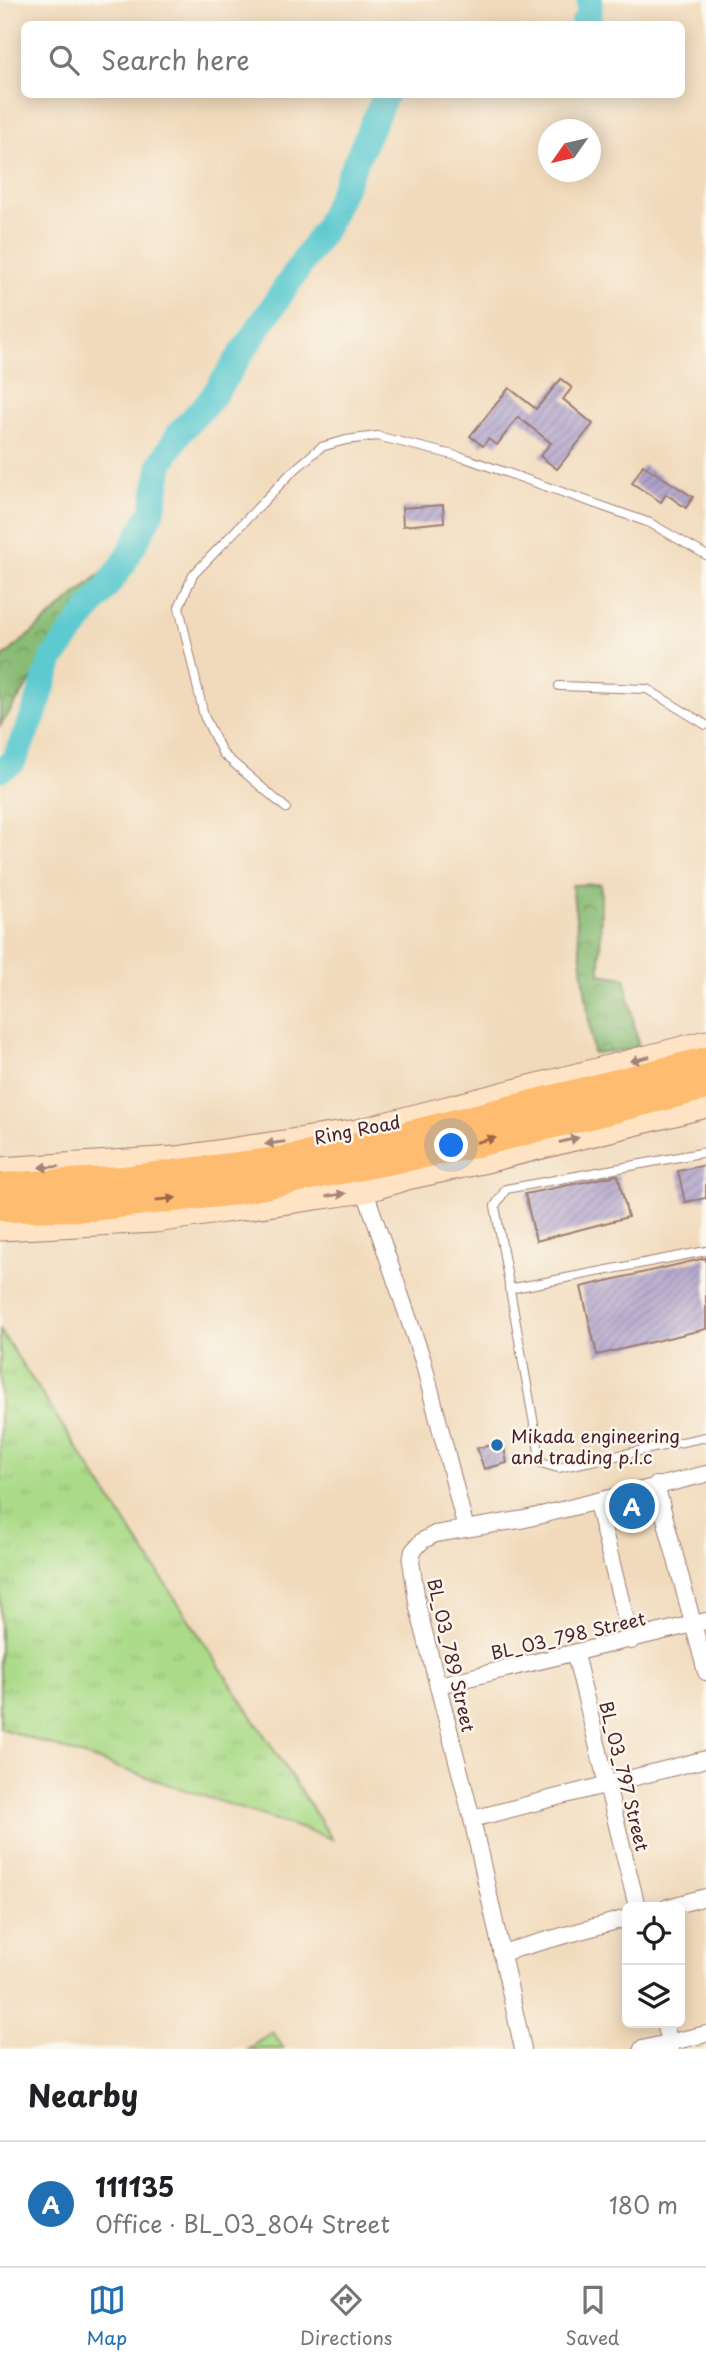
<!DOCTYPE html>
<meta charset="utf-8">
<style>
body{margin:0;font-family:"Playpen Sans",sans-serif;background:#f6f6f6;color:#202124}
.controls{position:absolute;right:21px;bottom:21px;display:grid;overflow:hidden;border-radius:10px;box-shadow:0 4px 18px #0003}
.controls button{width:63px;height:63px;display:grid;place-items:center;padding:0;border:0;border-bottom:2px solid #e0e0e0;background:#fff;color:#202124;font:35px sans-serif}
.compass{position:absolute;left:538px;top:119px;width:63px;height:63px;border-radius:50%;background:#fff;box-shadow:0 4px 18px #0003;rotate:236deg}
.you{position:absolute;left:452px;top:1146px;width:24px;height:24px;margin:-18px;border:5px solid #fff;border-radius:50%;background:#1a73e8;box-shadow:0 0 0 10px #1a73e833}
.badge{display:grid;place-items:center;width:46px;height:46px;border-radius:50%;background:#1f6fb2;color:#fff;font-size:23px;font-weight:700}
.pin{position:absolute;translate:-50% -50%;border:4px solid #fff;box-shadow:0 2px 7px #0006}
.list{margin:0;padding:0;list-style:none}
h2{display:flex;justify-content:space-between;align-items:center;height:91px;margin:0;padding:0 28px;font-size:30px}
h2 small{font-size:23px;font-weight:400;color:#757577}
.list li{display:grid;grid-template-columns:46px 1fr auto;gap:21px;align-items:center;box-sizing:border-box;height:126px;padding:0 28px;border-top:2px solid #e0e0e0}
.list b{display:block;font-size:26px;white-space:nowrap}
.list p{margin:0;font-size:23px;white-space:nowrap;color:#757577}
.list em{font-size:23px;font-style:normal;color:#757577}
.icon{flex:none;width:38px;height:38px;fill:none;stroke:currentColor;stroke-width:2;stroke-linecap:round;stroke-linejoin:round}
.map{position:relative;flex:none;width:706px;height:2049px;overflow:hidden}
.search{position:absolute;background:#fff;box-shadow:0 4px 18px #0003;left:21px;right:21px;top:21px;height:77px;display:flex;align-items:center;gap:18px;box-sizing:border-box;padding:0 24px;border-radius:10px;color:#757577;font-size:26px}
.sheet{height:217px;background:#fff}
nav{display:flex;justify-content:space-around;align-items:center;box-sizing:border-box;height:98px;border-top:2px solid #e0e0e0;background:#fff;font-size:19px;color:#757577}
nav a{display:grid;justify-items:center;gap:4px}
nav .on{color:#1f6fb2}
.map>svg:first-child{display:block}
.forest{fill:url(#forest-crowns);stroke:#696d50;stroke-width:2}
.park{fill:url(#park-tufts);stroke:#7a7d5a;stroke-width:2}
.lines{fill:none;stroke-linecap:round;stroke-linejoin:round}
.river{stroke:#5dcad0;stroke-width:26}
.building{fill:url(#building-hatch)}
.lane-casing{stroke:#9e7c73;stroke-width:10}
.street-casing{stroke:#9e7c73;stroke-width:18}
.secondary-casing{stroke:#9e7c73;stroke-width:25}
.highway-casing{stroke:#9e7c73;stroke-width:32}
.lane{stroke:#fff;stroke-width:8}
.street{stroke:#fff;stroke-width:16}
.secondary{stroke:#fee4c5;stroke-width:23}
.highway{stroke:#fdbc6f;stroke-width:30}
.oneway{fill:#a48278}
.oneway2{fill:#9b664a}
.poi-dot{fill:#1f6fb2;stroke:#fbf7ec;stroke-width:2.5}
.labels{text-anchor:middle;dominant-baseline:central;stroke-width:5;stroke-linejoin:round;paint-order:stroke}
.street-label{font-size:18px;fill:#4a1f2b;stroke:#fbf7ec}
.poi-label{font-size:18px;fill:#4a1f2b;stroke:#fbf7ec;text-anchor:start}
</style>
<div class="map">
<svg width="706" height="2049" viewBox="0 0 706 2049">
<defs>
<pattern id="forest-crowns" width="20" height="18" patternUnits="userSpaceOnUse" patternTransform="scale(1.75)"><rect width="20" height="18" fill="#88bb75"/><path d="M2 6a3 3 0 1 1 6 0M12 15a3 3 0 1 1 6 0" fill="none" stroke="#719760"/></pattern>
<pattern id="park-tufts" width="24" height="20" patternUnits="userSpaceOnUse" patternTransform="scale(1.75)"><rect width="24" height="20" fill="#abdb89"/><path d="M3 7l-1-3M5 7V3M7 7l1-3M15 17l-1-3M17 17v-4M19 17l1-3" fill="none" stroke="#95bc76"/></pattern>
<pattern id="building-hatch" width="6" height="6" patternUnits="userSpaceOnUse" patternTransform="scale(1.75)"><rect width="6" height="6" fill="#aea1ca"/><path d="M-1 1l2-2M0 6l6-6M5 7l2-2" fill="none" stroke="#9083a4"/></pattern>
</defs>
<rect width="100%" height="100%" fill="#fbf7ec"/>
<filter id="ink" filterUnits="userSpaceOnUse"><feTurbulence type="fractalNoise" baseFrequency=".0143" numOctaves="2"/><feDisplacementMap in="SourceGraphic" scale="14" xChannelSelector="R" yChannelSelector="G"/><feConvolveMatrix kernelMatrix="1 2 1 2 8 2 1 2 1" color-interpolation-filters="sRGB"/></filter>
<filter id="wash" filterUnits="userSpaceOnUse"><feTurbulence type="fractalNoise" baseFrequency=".00686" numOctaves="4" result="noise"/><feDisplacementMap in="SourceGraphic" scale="28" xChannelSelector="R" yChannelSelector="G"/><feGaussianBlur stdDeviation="1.57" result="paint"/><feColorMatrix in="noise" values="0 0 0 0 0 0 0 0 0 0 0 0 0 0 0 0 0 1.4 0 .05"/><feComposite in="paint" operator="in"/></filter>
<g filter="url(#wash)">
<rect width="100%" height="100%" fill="#f1dabb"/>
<path class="forest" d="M106 569 0 726V660Z
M601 884 600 974 625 978 639 1049 593 1053 572 885Z"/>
<path class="park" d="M0 1330 332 1839 0 1728Z
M272 2032 284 2049H248Z"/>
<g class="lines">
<path class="river" d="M583 24 589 16 590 0
M0 769 13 762 33 717 52 659 123 565 153 509 161 463 180 432 211 399 326 227 386 94"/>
</g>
<g id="blocks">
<path class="building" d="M561 379 572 388 563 399 593 424 557 469 540 456 551 443 518 417 497 445 488 439 483 446 470 436 509 388 536 409Z
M643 465 693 497 686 508 666 494 661 502 632 483Z
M443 505 444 522 403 526 402 508Z
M706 1165V1198L685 1202 678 1171Z
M618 1175 628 1217 536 1241 525 1194Z
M706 1258V1329L597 1355 581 1287Z
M503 1443 507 1463 484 1469 477 1448Z"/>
</g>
</g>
<g filter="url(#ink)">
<use href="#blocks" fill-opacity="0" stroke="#9e7c73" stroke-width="2"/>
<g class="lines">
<defs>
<path id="lane" d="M559 686 647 689 706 725
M286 808 223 754 204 716 179 607 193 575 291 473 321 447 346 440 377 436 465 458 650 523 706 555
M706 1152 506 1189 495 1206 541 1463 558 1468 706 1437
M509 1289 706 1251"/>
<path id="street" d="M365 1191 423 1361 466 1529
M656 1485 706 1672
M597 1503 631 1641
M575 1654 637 1907
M439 1685 706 1621
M472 1819 706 1759
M668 1907 706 1897
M501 1953 627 1918
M665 2023 671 2049
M523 2049 472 1819 418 1608 411 1561 413 1551 422 1541 435 1534 525 1519 706 1474
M642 2049 706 2034"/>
<path id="secondary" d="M0 1169 176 1158 357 1131 706 1042
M0 1229 155 1221 365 1191 407 1178 482 1162 706 1106"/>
<path id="highway" d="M0 1188 124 1181 280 1162 396 1139 706 1062
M7 1207 90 1206 228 1191 469 1144 706 1085"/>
</defs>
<use href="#lane" class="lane-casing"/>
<use href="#street" class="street-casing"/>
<use href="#secondary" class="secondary-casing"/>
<use href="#highway" class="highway-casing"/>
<use href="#lane" class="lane"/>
<use href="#street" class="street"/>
<use href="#secondary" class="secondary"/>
<use href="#highway" class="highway"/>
</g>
<defs><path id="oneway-solid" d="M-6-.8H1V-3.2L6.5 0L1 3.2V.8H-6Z" transform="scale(1.75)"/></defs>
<g class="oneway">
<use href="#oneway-solid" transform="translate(640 1059) rotate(166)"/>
<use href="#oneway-solid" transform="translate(569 1140) rotate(-14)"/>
<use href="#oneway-solid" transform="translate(275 1143) rotate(172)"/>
<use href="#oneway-solid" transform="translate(49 1167) rotate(178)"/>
<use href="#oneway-solid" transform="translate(336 1195) rotate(-9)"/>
</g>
<g class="oneway2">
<use href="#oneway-solid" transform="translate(486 1140) rotate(-13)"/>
<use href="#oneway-solid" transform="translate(166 1199) rotate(-6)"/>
</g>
</g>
<circle class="poi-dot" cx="497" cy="1445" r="7"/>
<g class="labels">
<g class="street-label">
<text transform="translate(357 1129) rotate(-11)">Ring Road</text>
<text transform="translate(568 1635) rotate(-13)">BL_03_798 Street</text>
<text transform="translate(452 1655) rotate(77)">BL_03_789 Street</text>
<text transform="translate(625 1776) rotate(76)">BL_03_797 Street</text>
</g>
<g class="poi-label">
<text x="511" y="1435">Mikada engineering<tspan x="511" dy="21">and trading p.l.c</tspan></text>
</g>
</g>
</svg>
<div class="controls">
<button><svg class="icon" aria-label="locate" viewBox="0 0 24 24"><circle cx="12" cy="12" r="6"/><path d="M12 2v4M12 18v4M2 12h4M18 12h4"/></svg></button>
<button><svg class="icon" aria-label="layers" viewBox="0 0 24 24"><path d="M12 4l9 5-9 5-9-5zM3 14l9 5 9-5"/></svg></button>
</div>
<svg class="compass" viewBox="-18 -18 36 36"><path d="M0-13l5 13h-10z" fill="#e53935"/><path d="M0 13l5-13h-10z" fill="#757577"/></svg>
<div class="you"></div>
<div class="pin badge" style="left:632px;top:1506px">A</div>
<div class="search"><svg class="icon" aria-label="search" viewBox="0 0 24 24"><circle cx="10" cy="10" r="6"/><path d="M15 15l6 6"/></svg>Search here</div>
</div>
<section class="sheet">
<h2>Nearby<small></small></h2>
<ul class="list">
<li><span class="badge">A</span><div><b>111135</b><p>Office · BL_03_804 Street</p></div><em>180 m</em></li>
</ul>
</section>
<nav>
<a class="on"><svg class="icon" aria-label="map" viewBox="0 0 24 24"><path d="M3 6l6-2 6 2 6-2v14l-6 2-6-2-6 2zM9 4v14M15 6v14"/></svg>Map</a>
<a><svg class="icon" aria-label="directions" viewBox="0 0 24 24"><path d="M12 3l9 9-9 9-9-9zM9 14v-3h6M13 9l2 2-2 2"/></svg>Directions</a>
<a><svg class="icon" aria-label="saved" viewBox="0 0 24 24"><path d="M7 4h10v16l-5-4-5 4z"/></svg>Saved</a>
</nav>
